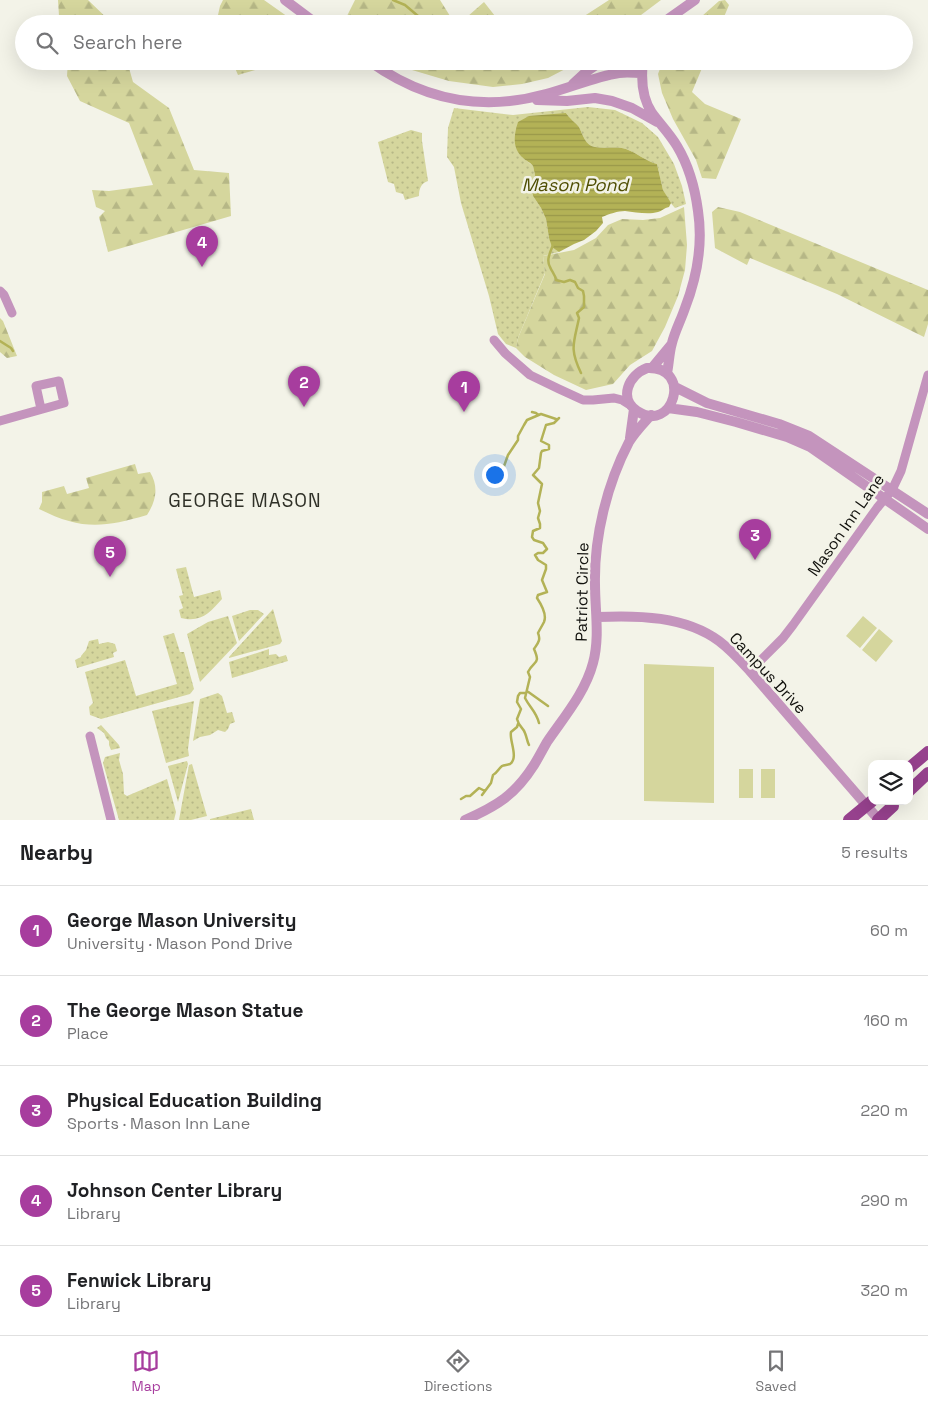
<!DOCTYPE html>
<meta charset="utf-8">
<style>
body{margin:0;font-family:"Space Grotesk",sans-serif;background:#f6f6f6;color:#202124}
.controls{position:absolute;right:15px;bottom:15px;display:grid;overflow:hidden;border-radius:10px;box-shadow:0 5px 20px #0002}
.controls button{width:45px;height:45px;display:grid;place-items:center;padding:0;border:0;border-bottom:1px solid #e0e0e0;background:#fff;color:#202124;font:25px sans-serif}
.you{position:absolute;left:494px;top:474px;width:18px;height:18px;margin:-12px;border:4px solid #fff;border-radius:50%;background:#1a73e8;box-shadow:0 0 0 8px #1a73e833}
.badge{display:grid;place-items:center;width:32px;height:32px;border-radius:50%;background:#a73d9e;color:#fff;font-size:16px;font-weight:700}
.pin{position:absolute;translate:-50% -41px;filter:drop-shadow(0 1px 2px #0008)}
.pin::after{content:'';position:absolute;top:26px;width:18px;height:15px;background:inherit;clip-path:polygon(0 0,100% 0,50% 100%)}
.list{margin:0;padding:0;list-style:none}
h2{display:flex;justify-content:space-between;align-items:center;height:65px;margin:0;padding:0 20px;font-size:21px}
h2 small{font-size:16px;font-weight:400;color:#757577}
.list li{display:grid;grid-template-columns:32px 1fr auto;gap:15px;align-items:center;box-sizing:border-box;height:90px;padding:0 20px;border-top:1px solid #e0e0e0}
.list b{display:block;font-size:19px;white-space:nowrap}
.list p{margin:0;font-size:16px;white-space:nowrap;color:#757577}
.list em{font-size:16px;font-style:normal;color:#757577}
.icon{flex:none;width:28px;height:28px;fill:none;stroke:currentColor;stroke-width:2;stroke-linecap:round;stroke-linejoin:round}
.map{position:relative;flex:none;width:928px;height:820px;overflow:hidden}
.search{position:absolute;background:#fff;box-shadow:0 5px 20px #0002;left:15px;right:15px;top:15px;height:55px;display:flex;align-items:center;gap:12px;box-sizing:border-box;padding:0 18px;border-radius:28px;color:#757577;font-size:19px}
.sheet{height:515px;background:#fff}
nav{display:flex;justify-content:space-around;align-items:center;box-sizing:border-box;height:70px;border-top:1px solid #e0e0e0;background:#fff;font-size:14px;color:#757577}
nav a{display:grid;justify-items:center;gap:2px}
nav .on{color:#a73d9e}
.map>svg:first-child{display:block}
.grass{fill:url(#grass-dots)}
.forest{fill:url(#forest-firs)}
.pitch{fill:#d5d69d}
.water{fill:url(#water-rules)}
.lines{fill:none;stroke-linecap:round;stroke-linejoin:round}
.stream{stroke:#b3b256;stroke-width:2.5}
.minor{stroke:#c494bd;stroke-width:9}
.tertiary{stroke:#c494bd;stroke-width:10}
.primary{stroke:#96418d;stroke-width:12}
.primary-bridge{stroke:#96418d;stroke-width:12}
.labels{text-anchor:middle;dominant-baseline:central;stroke-width:5;stroke-linejoin:round;paint-order:stroke}
.street-label{font-size:16px;fill:#10100c;stroke:#f3f3e8}
.water-label{font-size:18px;font-style:italic;fill:#4f4e03;stroke:#f3f3e8}
.quarter-label{font-size:19px;letter-spacing:1px;fill:#303128;stroke:#f3f3e8}
</style>
<div class="map">
<svg width="928" height="820" viewBox="0 0 928 820">
<defs>
<pattern id="grass-dots" width="8" height="8" patternUnits="userSpaceOnUse" patternTransform="scale(1.25)"><rect width="8" height="8" fill="#d5d69d"/><path d="M2 2h.1M6 6h.1" fill="none" stroke="#b6b786" stroke-width="1.8" stroke-linecap="round"/></pattern>
<pattern id="forest-firs" width="22" height="20" patternUnits="userSpaceOnUse" patternTransform="scale(1.25)"><rect width="22" height="20" fill="#d5d69d"/><path d="M5 1l3.5 6h-7zM16 11l3.5 6h-7z" fill="#b6b786"/></pattern>
<pattern id="water-rules" width="6" height="5" patternUnits="userSpaceOnUse" patternTransform="scale(1.25)"><rect width="6" height="5" fill="#b3b256"/><path d="M0 2.5h6" fill="none" stroke="#99984a"/></pattern>
</defs>
<rect width="100%" height="100%" fill="#f3f3e8"/>
<path class="grass" d="M232 61H278L279 63 238 75Z
M588 107 615 110 642 123 658 137 674 164 682 186 686 204 675 208 668 200 663 190 657 164C646 161 637 153 626 149 616 146 605 149 595 147 585 145 583 135 579 127 576 123 569 118 566 113L522 157 533 166 535 175 531 185 533 196 541 208 546 219 549 238 559 252 543 256 545 273 518 338 516 348 506 344 498 334 489 296 461 203 454 167 447 157 448 128 454 108 513 115Z
M411 130 422 133V141L428 181C421 183 419 189 419 196L405 200 403 194 396 192 394 184 388 182 378 142Z
M186 567 194 597 220 590 222 599C210 612 202 623 181 618L179 610 183 608 179 596 183 595 176 569Z
M273 609 282 641 280 644 229 658V657Z
M250 610H258L264 614 239 641 232 616Z
M228 616 237 643 200 682 187 634 208 622Z
M174 633 180 652H184L194 689 190 694 101 719 90 715 89 707 93 703 85 672 125 660 136 696 177 684 163 636Z
M98 639 99 644 108 642 115 644 117 651 113 653 114 657 77 668 75 660 81 657V656L86 650 89 641Z
M269 649V655L276 654 279 657 286 655 288 661 232 678 229 662Z
M218 693 222 696 227 713 232 712 235 722 230 724 228 729 225 732 218 730 210 735 200 737 193 741 200 699Z
M194 701 188 749 189 756 166 763 152 711Z
M101 725 119 745 120 748 111 750 109 745V741L106 738 104 733 97 728Z
M120 753 119 760 123 774 124 794 127 796 167 779 176 812 174 820H119L103 763 105 757Z
M187 761 188 764 178 802 168 766Z
M192 764 207 816 191 820H179L189 765Z
M251 809 254 820H210V819Z"/>
<path class="forest" d="M58 0H88L113 24H62L59 16Z
M223 0H264L298 24H216L220 6Z
M355 0H440L455 24H343Z
M609 0H661L629 24H572Z
M725 0 729 5 721 24H693L719 1Z
M484 2 495 16 507 20 537 24H459Z
M68 61H127L133 82 169 108 194 170 229 173 231 216 108 252 99 217 105 211 96 207 92 190 109 191 153 185 129 123 80 101 67 76Z
M398 61H578L571 66 548 78 522 84 493 87 449 81 412 70Z
M663 61H705L692 92 705 104 741 119 716 179 702 178 696 160 673 119 662 93 658 74Z
M684 207 687 245 685 270 678 296 665 327 652 351 630 365 613 384 586 390 554 375 525 357 516 348 518 338 545 274 543 256 574 250 596 238 608 225 622 219 643 220 660 218Z
M718 207 740 212 928 290V324L924 337 837 294 750 258 747 265 715 248 712 212Z
M0 318 3 321 17 356 7 358 0 352Z
M135 464 138 474 150 472C159 487 156 501 147 515 103 528 81 530 39 509L42 502V492L64 486 67 494 89 488 86 478Z"/>
<path class="pitch" d="M863 616 877 628 860 648 846 636Z
M879 629 893 641 876 662 862 650Z
M644 664 714 667V803L644 801Z
M739 769H753V798H739Z
M761 769H775V798H761Z"/>
<path class="water" d="M566 113C569 118 576 123 579 127 583 135 585 145 595 147 605 149 616 146 626 149 637 153 646 161 657 164L663 190 671 203 669 207C664 208 662 211 658 212 648 215 635 212 625 211 618 211 609 214 602 217L603 223 596 231 584 240 574 244 559 252 552 247 549 238 546 219 541 208 533 196 531 185 535 175 533 166C530 162 526 161 523 158 512 148 514 135 518 122L529 116Z"/>
<g class="lines">
<path class="stream" d="M393 0 405 5 418 16V24
M553 245C550 253 546 260 550 267 552 272 555 274 556 280L564 282 570 280 575 282 578 288 583 291 584 296V307L577 313 579 318C574 343 569 348 581 373
M0 341 11 348 13 351
M532 412 536 413 538 415
M500 473 503 469 508 455 518 440V436L524 425 527 420 541 414 556 419
M527 691 548 706
M526 693H520L518 696 517 702 521 709 517 719C519 727 523 727 525 733 527 738 527 741 529 745
M539 723C536 711 530 708 525 698L530 677 528 672C534 660 541 665 534 649 538 643 541 640 538 633 540 629 542 626 544 622 547 615 541 604 537 598L538 595 547 592 542 580 546 569V565L538 560 535 555 538 553H543L547 549 543 543 534 540 532 537 533 531 540 528V524L538 518 540 511 538 503 542 484 533 475 539 468 541 453 542 451 549 449V445L541 441 546 425 554 423 559 418
M482 795 491 783 493 775C497 773 498 769 502 766 504 765 507 765 510 764 519 758 509 740 511 732L517 727 518 724
M461 799 466 796H470L479 788 485 791"/>
<path class="minor" d="M0 291 4 295 12 313
M494 340 505 353 530 375 559 389 583 400H593L614 398 622 400 630 405
M0 421 64 403 59 381 36 386 41 409
M750 671 783 638 793 625 877 508 892 490 901 471 928 375
M90 736 111 820"/>
<path class="tertiary" d="M285 0 317 24
M661 24 695 0
M369 61C423 100 482 112 546 94 570 88 594 77 619 73 627 72 635 73 642 73
M643 61C641 78 642 98 652 113 660 124 670 134 677 146 689 166 695 188 698 211 703 244 697 277 685 308 681 320 675 331 672 343 669 353 669 364 667 373
M573 84 586 72 602 61
M537 100 567 101 595 98 612 101 632 108 657 122
M647 368C694 366 673 435 637 411 618 398 629 375 647 368Z
M652 368 671 345
M675 387 707 403 779 424 809 436 928 514
M668 408 697 412 736 422 787 437 810 447 928 529
M630 438 634 409
M597 617C638 615 685 616 719 641 731 650 740 660 750 671L879 820
M465 820C497 806 515 795 534 765 539 757 543 749 547 742 564 717 585 693 593 663 600 637 595 611 595 584 594 537 607 484 629 442 635 432 643 424 651 415"/>
<path class="primary" d="M909 768 928 752
M909 791 928 773"/>
<path class="primary-bridge" d="M849 820 872 801
M878 820 893 806"/>
</g>
<g class="labels">
<g class="street-label">
<text transform="translate(846 525) rotate(-55)">Mason Inn Lane</text>
<text transform="translate(582 592) rotate(-89)">Patriot Circle</text>
<text transform="translate(768 673) rotate(47)">Campus Drive</text>
</g>
<g class="water-label">
<text x="575" y="184">Mason Pond</text>
</g>
<g class="quarter-label">
<text x="245" y="500">GEORGE MASON</text>
</g>
</g>
</svg>
<div class="controls">
<button><svg class="icon" aria-label="layers" viewBox="0 0 24 24"><path d="M12 4l9 5-9 5-9-5zM3 14l9 5 9-5"/></svg></button>
</div>
<div class="you"></div>
<div class="pin badge" style="left:464px;top:412px">1</div>
<div class="pin badge" style="left:304px;top:407px">2</div>
<div class="pin badge" style="left:755px;top:560px">3</div>
<div class="pin badge" style="left:202px;top:267px">4</div>
<div class="pin badge" style="left:110px;top:577px">5</div>
<div class="search"><svg class="icon" aria-label="search" viewBox="0 0 24 24"><circle cx="10" cy="10" r="6"/><path d="M15 15l6 6"/></svg>Search here</div>
</div>
<section class="sheet">
<h2>Nearby<small>5 results</small></h2>
<ul class="list">
<li><span class="badge">1</span><div><b>George Mason University</b><p>University · Mason Pond Drive</p></div><em>60 m</em></li>
<li><span class="badge">2</span><div><b>The George Mason Statue</b><p>Place</p></div><em>160 m</em></li>
<li><span class="badge">3</span><div><b>Physical Education Building</b><p>Sports · Mason Inn Lane</p></div><em>220 m</em></li>
<li><span class="badge">4</span><div><b>Johnson Center Library</b><p>Library</p></div><em>290 m</em></li>
<li><span class="badge">5</span><div><b>Fenwick Library</b><p>Library</p></div><em>320 m</em></li>
</ul>
</section>
<nav>
<a class="on"><svg class="icon" aria-label="map" viewBox="0 0 24 24"><path d="M3 6l6-2 6 2 6-2v14l-6 2-6-2-6 2zM9 4v14M15 6v14"/></svg>Map</a>
<a><svg class="icon" aria-label="directions" viewBox="0 0 24 24"><path d="M12 3l9 9-9 9-9-9zM9 14v-3h6M13 9l2 2-2 2"/></svg>Directions</a>
<a><svg class="icon" aria-label="saved" viewBox="0 0 24 24"><path d="M7 4h10v16l-5-4-5 4z"/></svg>Saved</a>
</nav>
